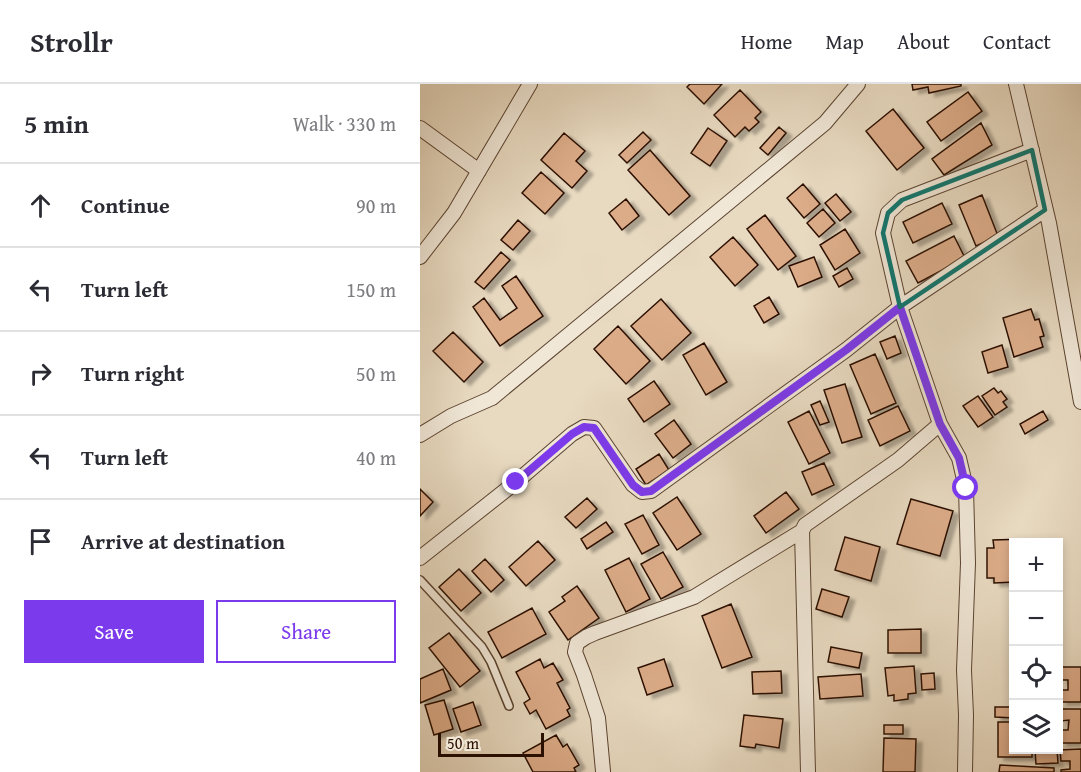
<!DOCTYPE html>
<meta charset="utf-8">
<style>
body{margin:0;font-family:"Gentium Book Plus",serif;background:#f7f7f7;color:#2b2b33}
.controls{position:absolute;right:18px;bottom:18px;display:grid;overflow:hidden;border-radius:0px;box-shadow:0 3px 9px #0003}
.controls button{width:54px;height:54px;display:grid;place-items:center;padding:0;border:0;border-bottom:2px solid #e1e1e2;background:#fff;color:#2b2b33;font:30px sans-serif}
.scale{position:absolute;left:18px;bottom:15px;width:106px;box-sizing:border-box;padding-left:6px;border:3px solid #2c1100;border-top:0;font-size:16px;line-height:21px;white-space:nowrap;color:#2c1100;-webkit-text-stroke:4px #f0e7d7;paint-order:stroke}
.stop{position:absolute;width:18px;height:18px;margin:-14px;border:4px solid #7c3aed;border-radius:50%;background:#fff}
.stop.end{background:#7c3aed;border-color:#fff;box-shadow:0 2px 6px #0008}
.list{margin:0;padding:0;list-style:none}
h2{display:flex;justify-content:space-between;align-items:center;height:78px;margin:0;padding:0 24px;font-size:26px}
h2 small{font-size:20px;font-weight:400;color:#7c7c81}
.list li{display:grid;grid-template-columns:39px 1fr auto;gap:18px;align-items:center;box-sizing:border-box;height:84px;padding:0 24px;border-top:2px solid #e1e1e2}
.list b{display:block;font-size:22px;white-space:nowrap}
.list em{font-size:20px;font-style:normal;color:#7c7c81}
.actions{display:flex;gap:12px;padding:18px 24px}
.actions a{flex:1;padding:14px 0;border:2px solid #7c3aed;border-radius:0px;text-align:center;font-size:21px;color:#7c3aed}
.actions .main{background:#7c3aed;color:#fff}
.icon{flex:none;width:33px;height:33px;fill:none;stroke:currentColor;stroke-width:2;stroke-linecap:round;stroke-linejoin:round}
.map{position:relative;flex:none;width:661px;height:688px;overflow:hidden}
header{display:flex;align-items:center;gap:36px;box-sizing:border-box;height:84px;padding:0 30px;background:#fff;border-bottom:2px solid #e1e1e2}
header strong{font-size:28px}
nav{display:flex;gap:33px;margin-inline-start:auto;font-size:21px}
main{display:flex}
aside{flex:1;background:#fff}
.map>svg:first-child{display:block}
.building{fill:#dcac89;stroke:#2c1100;stroke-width:1.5;filter:url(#shadow)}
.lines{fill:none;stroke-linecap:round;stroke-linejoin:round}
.lane-casing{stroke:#5b4330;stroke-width:10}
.street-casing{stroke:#5b4330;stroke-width:16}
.lane{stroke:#f0e7d7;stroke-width:7}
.street{stroke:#f0e7d7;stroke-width:14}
.route{stroke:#7c3aed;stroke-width:8}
.marked{fill:none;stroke:#0f766e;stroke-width:4.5;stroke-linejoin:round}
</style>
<header>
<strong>Strollr</strong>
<nav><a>Home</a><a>Map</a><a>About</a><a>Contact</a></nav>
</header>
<main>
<aside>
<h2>5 min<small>Walk · 330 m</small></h2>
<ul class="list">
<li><svg class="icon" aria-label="ahead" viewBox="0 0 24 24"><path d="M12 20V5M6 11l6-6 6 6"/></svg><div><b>Continue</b></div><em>90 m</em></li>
<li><svg class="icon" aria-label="left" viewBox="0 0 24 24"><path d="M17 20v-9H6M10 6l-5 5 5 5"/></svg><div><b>Turn left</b></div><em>150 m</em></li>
<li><svg class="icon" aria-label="right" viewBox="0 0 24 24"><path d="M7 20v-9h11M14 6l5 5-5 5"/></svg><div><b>Turn right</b></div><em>50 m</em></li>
<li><svg class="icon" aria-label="left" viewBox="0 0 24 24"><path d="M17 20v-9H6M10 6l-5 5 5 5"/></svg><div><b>Turn left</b></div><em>40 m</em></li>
<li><svg class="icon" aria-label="arrive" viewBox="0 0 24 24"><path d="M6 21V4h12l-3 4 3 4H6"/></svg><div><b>Arrive at destination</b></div></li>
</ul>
<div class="actions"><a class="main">Save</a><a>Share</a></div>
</aside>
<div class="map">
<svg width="661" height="688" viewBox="0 0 661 688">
<defs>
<filter id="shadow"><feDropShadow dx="6" dy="3.5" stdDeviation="1.5" flood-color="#0004"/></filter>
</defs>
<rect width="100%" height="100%" fill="#e8dac1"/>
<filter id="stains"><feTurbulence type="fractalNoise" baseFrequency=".00333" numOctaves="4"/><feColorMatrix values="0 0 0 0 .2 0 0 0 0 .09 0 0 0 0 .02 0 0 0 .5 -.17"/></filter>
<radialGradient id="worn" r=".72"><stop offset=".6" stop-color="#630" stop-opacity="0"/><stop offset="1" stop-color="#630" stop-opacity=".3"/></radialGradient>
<path class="building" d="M270 0H302L284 20 267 3Z
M492 0H541V2L509 9 508 3 493 6Z
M320 6 341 28 335 34 339 38 329 47 325 43 315 53 294 31Z
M548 8 562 27 521 57 507 38Z
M473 25 504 64 477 86 446 47Z
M561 39 572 61 524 91 512 75Z
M359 43 366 49 348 71 340 64Z
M288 44 307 57 290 82 271 69Z
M223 48 231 56 207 79 199 71Z
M144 49 165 67 156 77 167 87 152 104 121 76Z
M230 66 270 112 249 131 208 86Z
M121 88 144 109 125 130 102 109Z
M383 100 400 120 384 134 367 114Z
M416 110 431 128 420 137 405 119Z
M562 111 578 152 556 162 539 121Z
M206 115 219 132 202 146 189 129Z
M522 119 532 140 493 159 483 138Z
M403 125 415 139 399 153 387 139Z
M345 131 376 172 358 186 327 145Z
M98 136 110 147 93 166 81 156Z
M425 145 440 169 415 186 400 161Z
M534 152 545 174 498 199 486 177Z
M313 153 338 181 315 202 290 173Z
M81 168 90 176 64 205 55 198Z
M394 173 402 193 378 203 369 182Z
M427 184 433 195 419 203 413 192Z
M96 192 123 232 80 262 53 223 64 214 80 236 97 224 82 202Z
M349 213 359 230 344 239 334 222Z
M241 215 271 249 242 276 211 242Z
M611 225 615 236 619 235 624 252 620 253 623 263 594 273 583 234Z
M198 242 230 277 206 300 174 265Z
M33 248 63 278 44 298 13 267Z
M475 252 481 269 467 275 460 258Z
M284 259 307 298 286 311 263 271Z
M582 261 588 283 568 289 562 268Z
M455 270 476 319 451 330 430 281Z
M234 297 250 320 224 338 208 315Z
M425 300 442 353 422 359 404 306Z
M574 304 578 309 581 307 587 315 583 318 587 323 575 331 562 312Z
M558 312 573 333 558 343 543 322Z
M400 317 409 338 400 341 391 321Z
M478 322 490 347 460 362 448 336Z
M389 327 410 369 389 380 368 338Z
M623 327 628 336 605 350 600 340Z
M254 336 271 360 253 374 235 350Z
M239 370 249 386 226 401 216 385Z
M404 379 414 401 392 411 382 388Z
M0 405 13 418 0 432Z
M366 408 379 425 346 449 334 432Z
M257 413 281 450 257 466 233 429Z
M167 414 177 425 156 444 145 433Z
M491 415 533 427 520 472 477 460Z
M223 431 239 461 222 470 205 440Z
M186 438 193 448 167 465 161 455Z
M425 453 460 463 451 497 415 486Z
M610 455V458H594V498L574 499V494H567V464H574L573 456Z
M118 457 135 476 106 502 89 483Z
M243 468 263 503 241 515 221 480Z
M209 474 230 515 206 528 185 486Z
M65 475 84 496 71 508 52 487Z
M39 485 61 509 41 527 19 503Z
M157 502 179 534 148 556 129 528 145 517 142 513Z
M402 505 429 513 422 533 396 525Z
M311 520 332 573 302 584 282 532Z
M112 524 126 550 82 574 68 548Z
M501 545V569H468V546Z
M29 549 60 587 40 603 9 564Z
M411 563 442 569 439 584 408 578Z
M120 575 124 584 133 579 143 596 137 599 150 624 147 626 150 632 126 645 116 626 110 630 104 619 110 615 96 588Z
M244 575 253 602 227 611 218 584Z
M494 582 496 609 488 610V615L474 617V611L468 612 465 584Z
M642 583H661V618H641V606H648V596H641Z
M23 585 31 606 0 619V595Z
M361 587 362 609 333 610 332 588Z
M514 589 515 605 502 606 501 590Z
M441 590 443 612 400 615 398 593Z
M24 616 33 645 14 651 5 621Z
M53 618 61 641 41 648 33 625Z
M575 623H594V634L575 633Z
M641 625H661V659H641V646H648L649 636 641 637Z
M324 631 363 635 359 664 336 660 335 664 320 662Z
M578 638H594V666H612V673H578Z
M464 641H483V650H464Z
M136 651 143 663 147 660 159 681 154 684 156 688H113L103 669Z
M464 654 496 655 495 688H463Z
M661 665V688H641V686L650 685V677H641L640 666Z
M615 666H637L638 679 616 680Z
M580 681 634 684V688H579Z"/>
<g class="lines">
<defs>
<path id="lane" d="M0 496 62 563 71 578 89 622"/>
<path id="street" d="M596 0 629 139 661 318
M0 44 59 87
M0 173 34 129 110 0
M0 351 31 332 72 314 405 39 438 0
M382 447 388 688
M0 474 96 398 152 350 164 343 174 344 213 401 222 408 231 407 426 266 480 223 625 126
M183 687 178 634 164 591 155 568 157 559 166 553 175 549 274 513 382 447 385 441 478 376 520 340
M545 688 546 631 544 586 548 479 546 404 539 374 520 340 480 223 463 149 468 129 482 116 612 66"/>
</defs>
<use href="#lane" class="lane-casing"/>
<use href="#street" class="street-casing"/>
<use href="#lane" class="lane"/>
<use href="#street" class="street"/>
</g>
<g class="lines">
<path class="route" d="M96 398 152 350 164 343 174 344 213 401 222 408 231 407 426 266 480 223 520 340 539 374 546 404"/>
</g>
<path class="marked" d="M612 66 625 126 480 223 463 149 468 129 482 116Z"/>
<rect width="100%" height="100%" filter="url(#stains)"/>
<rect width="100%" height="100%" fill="url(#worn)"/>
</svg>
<div class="controls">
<button>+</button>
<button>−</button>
<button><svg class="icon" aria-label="locate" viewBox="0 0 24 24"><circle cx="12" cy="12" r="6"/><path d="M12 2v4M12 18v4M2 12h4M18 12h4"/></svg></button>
<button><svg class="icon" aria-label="layers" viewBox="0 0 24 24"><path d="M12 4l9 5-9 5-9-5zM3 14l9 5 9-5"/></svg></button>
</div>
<div class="scale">50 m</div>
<div class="stop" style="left:546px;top:404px"></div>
<div class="stop end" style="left:96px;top:398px"></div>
</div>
</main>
